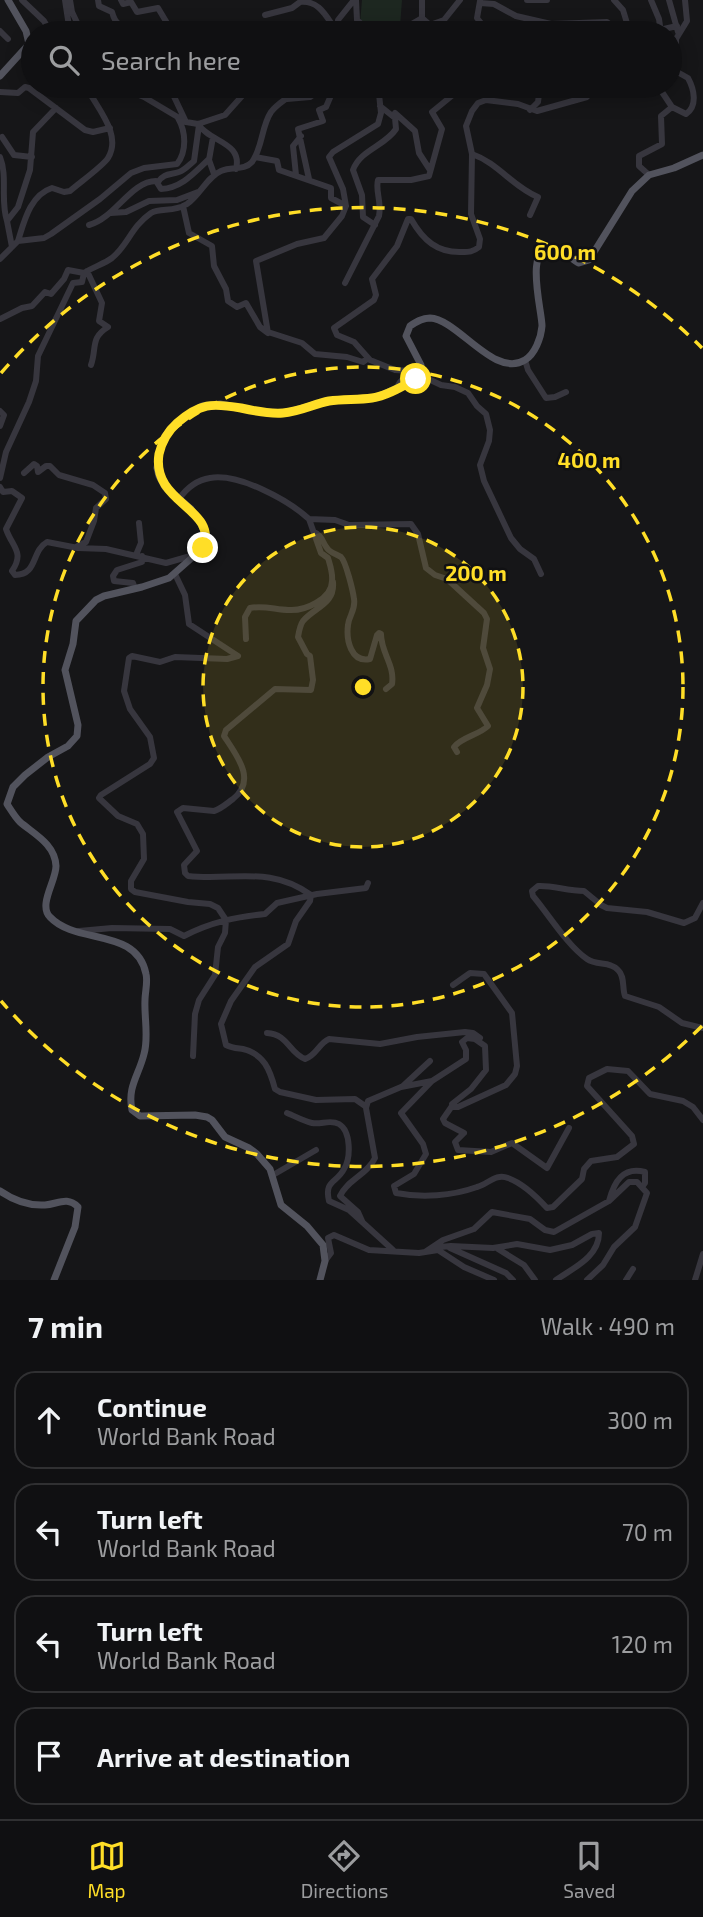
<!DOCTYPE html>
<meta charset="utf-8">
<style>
body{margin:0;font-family:"Exo 2",sans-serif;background:#19191b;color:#f1f3f6}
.stop{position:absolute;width:21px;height:21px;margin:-16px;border:5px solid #ffde27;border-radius:50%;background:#fff}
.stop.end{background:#ffde27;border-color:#fff;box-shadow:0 2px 7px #0008}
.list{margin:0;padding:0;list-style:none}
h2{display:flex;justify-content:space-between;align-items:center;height:91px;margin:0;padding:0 28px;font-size:30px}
h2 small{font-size:23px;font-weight:400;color:#9c9d9f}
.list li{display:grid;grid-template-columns:46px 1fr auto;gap:21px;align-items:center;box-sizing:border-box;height:98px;margin:0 14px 14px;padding:0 14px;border:2px solid #303032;border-radius:21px}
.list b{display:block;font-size:26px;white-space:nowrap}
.list p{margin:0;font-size:23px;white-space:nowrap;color:#9c9d9f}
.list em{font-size:23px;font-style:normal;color:#9c9d9f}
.icon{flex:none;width:38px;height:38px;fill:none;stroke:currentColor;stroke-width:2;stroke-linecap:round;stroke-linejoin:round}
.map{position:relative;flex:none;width:703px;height:1280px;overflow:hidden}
.search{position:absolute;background:#101012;box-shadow:0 4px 18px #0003;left:21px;right:21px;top:21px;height:77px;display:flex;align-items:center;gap:18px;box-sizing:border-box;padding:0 24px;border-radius:38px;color:#9c9d9f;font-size:26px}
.sheet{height:539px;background:#101012}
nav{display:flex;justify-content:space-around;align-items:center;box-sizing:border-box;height:98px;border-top:2px solid #303032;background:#101012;font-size:19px;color:#9c9d9f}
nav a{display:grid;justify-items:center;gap:4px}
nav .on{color:#ffde27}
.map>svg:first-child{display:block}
.green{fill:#1d2720}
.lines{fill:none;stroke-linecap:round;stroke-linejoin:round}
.minor{stroke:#37363e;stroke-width:6}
.major{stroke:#52535d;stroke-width:7}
.route{stroke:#ffde27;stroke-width:9}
.ring{fill:none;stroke:#ffde27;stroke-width:3.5;stroke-dasharray:12 9}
.centre{fill:#ffde27;stroke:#111113;stroke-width:3.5}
.ring-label{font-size:21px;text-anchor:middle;font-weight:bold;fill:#ffde27;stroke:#111113;stroke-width:5;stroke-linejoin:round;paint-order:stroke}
</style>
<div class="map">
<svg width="703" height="1280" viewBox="0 0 703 1280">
<rect width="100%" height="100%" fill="#161618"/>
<path class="green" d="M362 0H402L400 27 360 23Z"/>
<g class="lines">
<path class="minor" d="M22 0 44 21 51 33
M65 0 70 33
M70 0 72 12 82 33
M98 0 99 6 112 12C118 35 132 22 146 33
M121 0 123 4 131 2 137 12 158 8 173 33
M356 0 357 20 371 33
M422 0V18L430 25 444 20 460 0
M527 0H547
M614 0 623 10 630 33
M651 0 659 19 661 33
M669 0 678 32
M480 1 477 18 489 33
M480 3 494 4 516 16 551 24 607 22 621 33
M265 15 292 8 300 2C321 0 327 19 338 33
M0 31 8 39
M338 31V20L354 0
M402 33 403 29 422 18
M646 33 677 26
M671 70 676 62V39L687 21 685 0
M56 86H64
M116 86 144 97 186 122 198 124 225 115 251 86
M169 86 186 122
M658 86 672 107
M0 92 18 93 25 87 29 88 85 130 93 132 110 128
M287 99 310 97 325 86
M530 110 538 102 540 86
M395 113 415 131 419 153 430 170
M198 124C209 142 243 142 236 169
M2 137 14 155 32 157
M213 137 209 160 214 174
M472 154C498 163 513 187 538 197L530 215
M0 157C8 177 0 200 7 221
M255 157 277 161 279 170 331 188V198L346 206
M296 175 293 146 301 136
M649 175 639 166V156L662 144 661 116 672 107 686 114C698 106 694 89 688 78L672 69
M309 179 298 129 323 121 319 110 326 107 335 86
M158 182C164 173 170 175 179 172 185 170 189 165 194 161L199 125
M183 206 189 233 212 246 214 266 226 289 228 301 237 307 246 303 260 327 268 333 256 261 297 244 324 238 342 216 346 206 343 189 329 157 333 152 378 124 381 113 379 94 391 86
M111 213 126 212 149 201 177 200 198 192
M89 225C115 218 131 181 156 181L161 189C182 188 195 172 209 159
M375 225 363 217 362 195 353 170C360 150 385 146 396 129L395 118 380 106
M18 241C24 222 30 195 52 188L64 192 70 191C79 183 103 166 108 158 123 134 95 106 86 86
M12 247 7 221 18 207 30 170 33 132 56 108
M0 259 18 241 44 238 51 234 100 199 131 173 144 168 177 164C187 151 186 132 178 118
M87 271 102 303 99 321 108 327C90 338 97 348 91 365
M345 283 379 216C382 202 375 191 378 180H411L429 176 442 129 432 112 454 94 458 86
M0 319 22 308 32 306 45 292 51 294 64 279 68 270 84 273
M268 332 302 343 315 354 347 357 363 362 367 359
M525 360 528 370 546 398 555 397 566 392
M420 375 441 385 455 387 468 393 477 406 486 414 490 430 489 441 480 465 484 481 511 538 520 549 534 559 541 574
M396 389 400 382 411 371 395 370 370 360 354 342 337 335 334 328 374 300 376 295 372 279 397 246 408 219H411C423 240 437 253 462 252 469 252 473 252 479 247L480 239 471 214 472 154 466 126 472 111 478 103 486 100 518 104 537 111 587 97 594 86
M0 411 4 415 0 426
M24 473 34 464 37 466 38 472 46 466H50L59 475 93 485 105 493 106 499 96 508 94 521 86 542 76 547
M0 478 6 452 29 402 36 381 38 356 73 283 82 282 84 273C93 267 104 264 112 258 128 245 131 227 151 213 161 207 173 213 187 204 200 195 207 177 221 171 232 166 244 171 252 162 263 147 261 127 271 112 279 101 293 97 298 86
M0 487 3 492 12 491 22 498 6 529C12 547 25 552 12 571L15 575C38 575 31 551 47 542L78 548 106 549 166 563 194 555
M179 499C186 489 197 480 210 478 239 473 288 500 309 519L335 520 349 525 411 524 418 534 426 568 435 575 447 579 484 613 487 619 483 648 490 669 487 685 477 708 488 726C479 735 462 737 454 747L457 752
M314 532C323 536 322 542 327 548 330 553 337 554 341 557 346 562 353 591 354 599 356 610 349 615 348 625 346 640 351 663 370 659L377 635 379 633 381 634C381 653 395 665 392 684L386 689
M136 555 141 543 139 523
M175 574 185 595 189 624 238 656 227 659 175 657 160 662 132 656 129 658 124 691 130 709 150 737 154 758 150 764 101 795 99 798 118 816 137 824 143 834 144 859 131 881V889L135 892 188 902 210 904 218 908 226 920 225 933 218 947 215 975 199 1000 195 1014 193 1056
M333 582C335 604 315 607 303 621 300 625 299 631 298 637L307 654 310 656 313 680 311 690 275 689 226 730 224 736C237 756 257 780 233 799 226 804 221 809 214 811L183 808 177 812 197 851 184 865 185 873 188 876C233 881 270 865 311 895L310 901 296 921 288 944 255 967 231 1001 221 1024 226 1045C232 1048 236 1048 243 1049 264 1054 270 1070 275 1089L280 1092 316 1100 355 1099 365 1106
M135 589 133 583 114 581 113 576 117 570 142 562V556
M246 639 245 617 250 608C264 605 276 610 289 610 305 611 332 599 332 581 333 573 330 565 328 558L321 553 309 519
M703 903 695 918 684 923 647 912 607 908 601 905 584 891C567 891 552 885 538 886L532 891 533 896C549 915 567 945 587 959 597 966 610 961 618 970 625 976 622 988 625 996L659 1007 682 1023 703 1028
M79 931 112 928 170 929 184 936C211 922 236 917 265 914L277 903 317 894 366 888 368 883
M267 1033C288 1034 289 1053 305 1059 316 1056 319 1043 329 1039L380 1044 417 1037 465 1032 473 1033 480 1038
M432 1081 401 1113 423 1144 426 1154 414 1174 394 1186 396 1193C422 1198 452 1196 477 1187 488 1184 496 1173 508 1178 522 1183 537 1197 547 1208L553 1207 582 1179 584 1169 591 1161 617 1157 634 1144 632 1136 587 1086 589 1078 607 1069 628 1071 650 1094 683 1101 693 1107 703 1120
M403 1086 430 1061
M452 1106 443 1119 445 1123 464 1133 455 1142 458 1150 491 1152 512 1143 547 1168 569 1128
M287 1113C295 1116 303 1121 312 1123 321 1125 330 1119 339 1124 351 1131 351 1158 344 1169 337 1183 324 1180 329 1201L349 1210 393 1250
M273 1175 316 1150
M609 1201C614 1182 623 1166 645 1172V1183L642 1187
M362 1221 358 1212 340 1196C347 1180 367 1175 375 1158L366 1108 368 1101 401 1087 432 1081 466 1059V1050L462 1042 467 1038 475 1039 485 1046 486 1070 471 1089 452 1104 453 1107H458L506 1085 515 1074 517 1066 512 1013 484 974 470 973 453 985
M440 1247 451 1246 493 1248 517 1244 550 1250 572 1245 592 1234 599 1233C599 1257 573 1268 556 1280
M450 1248 506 1273 513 1280
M498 1249 524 1265 535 1280
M425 1252 443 1240 474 1229 492 1212 530 1219 545 1230 554 1232 609 1201 629 1182H637L647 1193 635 1227 614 1247 603 1265 587 1280
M325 1261 331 1253 328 1238 334 1235 369 1250 419 1253 438 1250 464 1267 494 1280
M626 1280 633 1269
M695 1280 703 1254"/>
<path class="major" d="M0 76 29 44 26 31 8 0
M0 1191C13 1200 29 1206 45 1205 58 1204 67 1196 78 1207L75 1227 54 1280
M320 1280 325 1261 323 1245 307 1226 281 1205 270 1169 257 1154 249 1148 225 1137 212 1120 207 1117 195 1115 140 1116 132 1110C127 1087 139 1075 144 1054 149 1037 144 1017 145 1000 145 992 148 982 146 974 137 927 76 945 50 917 38 905 56 881 56 866 55 844 34 834 20 822 15 817 11 810 7 804L13 787 25 775 48 757 68 746 77 736 78 725 65 670 73 644 76 621 96 600 104 596 142 587 169 578 203 548 206 536 201 524 191 509 165 487 159 476 157 468 160 452 165 436 171 428 202 406 220 404 267 413H284L327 401 375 398 406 384 420 375 421 365 406 336 410 326C416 322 422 318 430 318 458 319 494 379 525 360 535 354 541 338 542 326 542 310 522 240 556 249 565 251 571 259 579 263L589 260 632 191 649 175 674 168 703 155"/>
</g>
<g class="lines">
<path class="route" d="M203 548C219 508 151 504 159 454 162 441 167 432 177 423 200 403 212 403 241 408 254 411 269 414 283 413 299 412 314 404 329 401 344 399 358 400 372 398 387 396 403 386 416 379"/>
</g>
<circle cx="363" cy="687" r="160" fill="#ffde27" fill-opacity=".12"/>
<g class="ring">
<circle cx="363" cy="687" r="160"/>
<circle cx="363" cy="687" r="320"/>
<path d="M702 1026A479 479 0 0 1 1 1001M1 373A479 479 0 0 1 702 348"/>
</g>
<circle cx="363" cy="687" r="10" class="centre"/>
<g class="ring-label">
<text x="565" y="260">600 m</text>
<text x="589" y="468">400 m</text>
<text x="476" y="581">200 m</text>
</g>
</svg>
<div class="stop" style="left:416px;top:379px"></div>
<div class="stop end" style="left:203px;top:548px"></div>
<div class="search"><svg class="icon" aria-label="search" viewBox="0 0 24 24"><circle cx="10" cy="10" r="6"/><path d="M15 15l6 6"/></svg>Search here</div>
</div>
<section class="sheet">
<h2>7 min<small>Walk · 490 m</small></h2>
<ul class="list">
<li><svg class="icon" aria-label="ahead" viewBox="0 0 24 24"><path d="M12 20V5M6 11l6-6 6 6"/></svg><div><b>Continue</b><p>World Bank Road</p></div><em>300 m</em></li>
<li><svg class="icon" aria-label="left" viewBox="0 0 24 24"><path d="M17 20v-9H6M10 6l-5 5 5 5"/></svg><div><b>Turn left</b><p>World Bank Road</p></div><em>70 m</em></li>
<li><svg class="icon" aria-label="left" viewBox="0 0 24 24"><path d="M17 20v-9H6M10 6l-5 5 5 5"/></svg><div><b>Turn left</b><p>World Bank Road</p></div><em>120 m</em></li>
<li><svg class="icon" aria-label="arrive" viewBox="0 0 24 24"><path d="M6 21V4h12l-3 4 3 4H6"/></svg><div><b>Arrive at destination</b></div></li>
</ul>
</section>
<nav>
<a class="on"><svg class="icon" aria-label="map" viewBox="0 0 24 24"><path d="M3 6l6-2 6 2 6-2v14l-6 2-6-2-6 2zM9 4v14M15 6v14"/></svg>Map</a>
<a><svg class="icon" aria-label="directions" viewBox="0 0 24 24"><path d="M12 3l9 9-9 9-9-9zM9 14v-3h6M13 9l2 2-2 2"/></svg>Directions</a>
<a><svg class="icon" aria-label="saved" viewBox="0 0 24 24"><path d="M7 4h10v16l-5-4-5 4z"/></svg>Saved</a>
</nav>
